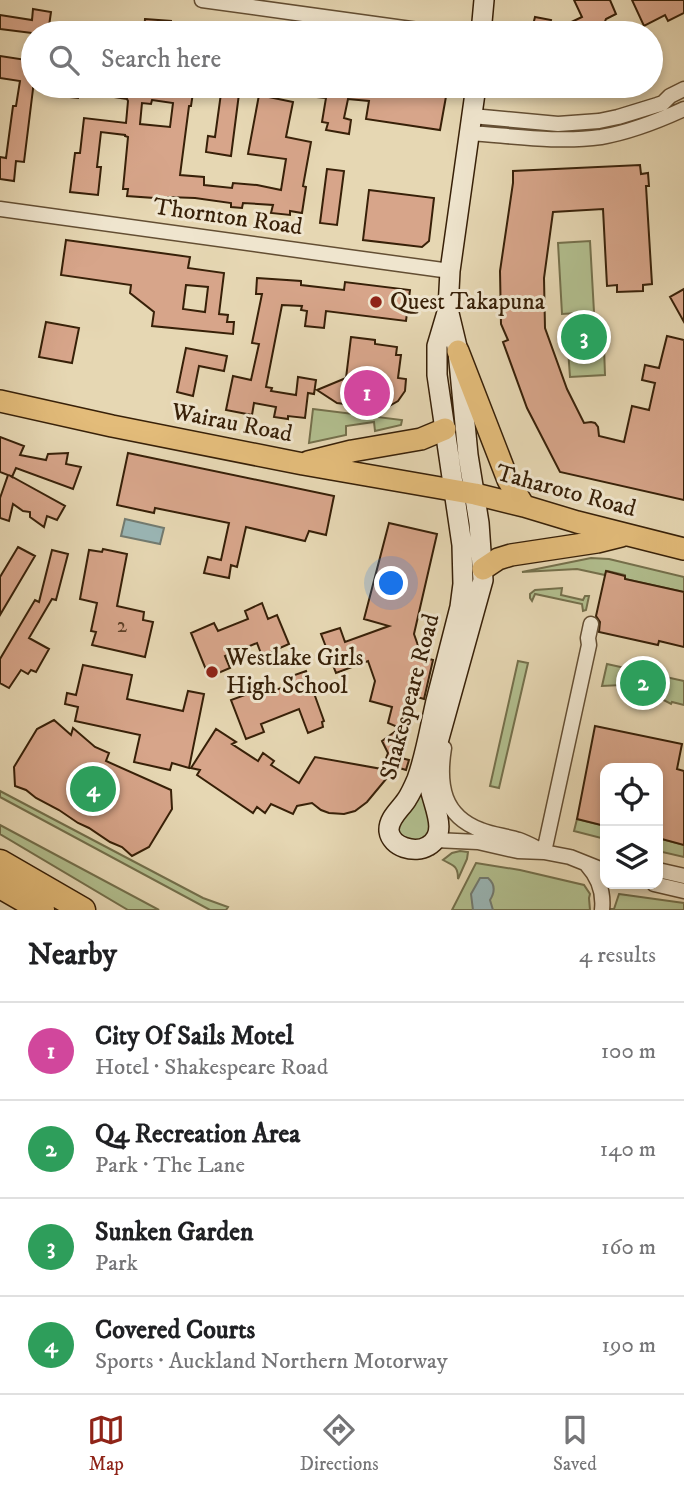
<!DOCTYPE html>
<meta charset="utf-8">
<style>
body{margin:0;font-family:"IM FELL DW Pica",serif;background:#f2f2f2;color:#202124}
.controls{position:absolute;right:21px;bottom:21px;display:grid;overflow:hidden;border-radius:14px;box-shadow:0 4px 10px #0003}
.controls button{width:63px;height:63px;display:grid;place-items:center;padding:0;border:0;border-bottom:2px solid #e0e0e0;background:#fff;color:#202124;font:35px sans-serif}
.you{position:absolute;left:392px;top:584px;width:24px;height:24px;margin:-18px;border:5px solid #fff;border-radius:50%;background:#1a73e8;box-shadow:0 0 0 10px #1a73e833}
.badge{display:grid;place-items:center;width:46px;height:46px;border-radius:50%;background:#8f2418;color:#fff;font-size:23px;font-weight:700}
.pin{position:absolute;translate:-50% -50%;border:4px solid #fff;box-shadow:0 2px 7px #0006}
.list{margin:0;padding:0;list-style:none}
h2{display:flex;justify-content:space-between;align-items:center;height:91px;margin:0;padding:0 28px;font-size:30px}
h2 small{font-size:23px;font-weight:400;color:#757577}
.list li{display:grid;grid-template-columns:46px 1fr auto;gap:21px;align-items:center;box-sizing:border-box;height:98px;padding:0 28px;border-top:2px solid #e0e0e0}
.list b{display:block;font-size:26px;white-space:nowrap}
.list p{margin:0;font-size:23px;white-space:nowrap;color:#757577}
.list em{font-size:23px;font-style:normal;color:#757577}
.icon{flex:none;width:38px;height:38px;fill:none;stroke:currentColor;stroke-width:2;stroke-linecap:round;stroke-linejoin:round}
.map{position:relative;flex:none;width:684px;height:910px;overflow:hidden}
.search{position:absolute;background:#fff;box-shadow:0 4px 10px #0003;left:21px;right:21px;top:21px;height:77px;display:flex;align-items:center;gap:18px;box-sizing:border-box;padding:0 24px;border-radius:38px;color:#757577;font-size:26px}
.sheet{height:483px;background:#fff}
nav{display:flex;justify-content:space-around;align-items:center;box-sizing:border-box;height:98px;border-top:2px solid #e0e0e0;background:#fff;font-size:19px;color:#757577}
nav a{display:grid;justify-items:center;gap:4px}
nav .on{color:#8f2418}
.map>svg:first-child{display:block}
.green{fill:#b2bf8f;stroke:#74704c;stroke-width:2}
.water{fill:#9ab7b7;stroke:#727b71;stroke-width:2}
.building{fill:#d7a58a;stroke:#372008;stroke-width:2;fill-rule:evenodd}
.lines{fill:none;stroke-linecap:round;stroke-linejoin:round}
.street-casing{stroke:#634e33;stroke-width:17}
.secondary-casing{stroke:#372008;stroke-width:22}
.primary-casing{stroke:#372008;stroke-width:24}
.highway-casing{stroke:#372008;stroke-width:27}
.street{stroke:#efe5ce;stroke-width:14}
.secondary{stroke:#efe5ce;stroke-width:19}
.primary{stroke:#e3bc7a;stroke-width:21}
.highway{stroke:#e3bc7a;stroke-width:24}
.poi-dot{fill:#8f2418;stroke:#efe5ce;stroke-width:2.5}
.labels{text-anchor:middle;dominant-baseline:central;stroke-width:6;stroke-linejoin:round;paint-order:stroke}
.number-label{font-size:21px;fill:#5f4128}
.street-label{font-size:24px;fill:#372008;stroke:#efe5ce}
.poi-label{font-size:24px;fill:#372008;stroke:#efe5ce;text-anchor:start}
</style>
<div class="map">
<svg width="684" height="910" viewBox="0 0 684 910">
<rect width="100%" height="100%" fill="#e6d7b3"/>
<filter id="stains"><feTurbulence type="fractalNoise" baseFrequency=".00286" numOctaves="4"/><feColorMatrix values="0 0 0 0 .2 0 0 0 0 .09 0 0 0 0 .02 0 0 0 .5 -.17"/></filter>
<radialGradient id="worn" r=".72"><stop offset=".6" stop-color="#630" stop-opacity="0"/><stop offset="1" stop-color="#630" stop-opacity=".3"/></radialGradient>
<path class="green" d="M590 241 594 312 562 314 558 243Z
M605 329 606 344 563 346 562 331Z
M604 347 605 375 570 377 568 349Z
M313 409 402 420 401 425 375 431 374 422 346 426V435L309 443Z
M591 558 609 559 684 577V592L625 579V575L607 571 605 575 577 569 522 572Z
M562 588 561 595 583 600 585 596H589L586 610 583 611 582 604 535 594 532 601 530 598V594L535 590Z
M518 661 528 663 499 788 490 786Z
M607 664 684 681V705L672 702 671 704 656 696 640 698 622 685 602 686Z
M421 787 430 817 429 836 413 844 398 833 399 820Z
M0 791 203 898 228 907 226 910H210L0 797Z
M577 819 605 826V839L574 831Z
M0 825 159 910H128L0 834Z
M658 838 684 845V857L658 851Z
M460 851 468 852 467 859 458 879C458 865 453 866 443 860L452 853Z
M476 863 520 870 584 885 590 894 589 898 590 910H452Z
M619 894 684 903V910H609V909H614Z"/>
<path class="water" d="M125 519 164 528 160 544 121 536Z
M480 878H488C495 884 495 892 490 900L493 910H473L471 894Z"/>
<path class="building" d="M574 0H610L616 14 606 19 602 29 594 33H569L565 25 582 17Z
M632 0H684V13L668 21 665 15 644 26Z
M33 9 51 12 48 33H32L0 29V15L32 20Z
M535 17 551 20 548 33H531Z
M145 19 171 21 170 33H144Z
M71 22 90 23 89 33H69Z
M0 56 33 61V89L24 162 16 161 14 181 0 179V157L6 158 13 106H16L20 81 0 78Z
M62 86H79L78 98 61 96Z
M81 86H194L191 106H189L180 175 204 177V185L232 188 233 183 257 185 281 190 286 159 248 154 259 95 293 102 286 137 311 142 303 186 306 187 302 213 290 211V215L271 213 273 205 243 203 242 208 231 207V203L195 198 168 197V202L154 201V198L127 196 128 189H123L128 137 125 136V135L101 132 97 167H101L98 195 70 192 75 153H80L84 118 126 123 128 101 127 99 81 92ZM152 100 173 103 170 127 140 124 142 103 151 104Z
M222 86H240L231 156 206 152 208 136 215 137Z
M279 86H411L447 91 440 130 366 119 369 101 348 99 344 118 351 120 349 134 326 130 328 123 322 122 326 98 279 93Z
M640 165 641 174 648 173 649 186H646L652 284 643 285V291L617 292V285L607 286 603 209 553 212 544 278 545 328 567 389 584 423 591 422 595 423 598 427 599 436 624 442 632 406 649 410 655 383 642 380 645 365 659 368 667 336 684 340V500L560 472 527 408 503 342 508 340 501 324 500 271 513 183V171Z
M327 169 344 171 337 225 320 223Z
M369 190 434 198 429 241 422 247 363 240Z
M66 240 190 257 188 268 224 273 219 314 228 315 227 322H234L233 334 152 326 154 312 130 293 131 285 61 275ZM186 285 208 287 205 312 183 309Z
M257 278 301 281V285L344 290 345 282 410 290 406 321 326 311 324 328 305 326 307 311 301 310 302 306 282 305 266 387 272 388 271 391 296 395 298 377 316 380 314 394 308 393 305 418 288 416V419L274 417 276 407 254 403 252 415 226 410 233 376 251 380 259 344 252 343 262 294H256Z
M684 289V322L670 297Z
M46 322 79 328 72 363 39 357Z
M351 337 375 340V344L397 347 396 355H401L398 378 406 379 405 391 398 401 384 409 337 403 317 390 346 378Z
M186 348 227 356 224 371 199 366 193 396 177 392Z
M0 437 24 446 20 455 46 460 48 454 68 453 66 464 81 467 73 489 16 468 12 477 9 475 65 506 57 520 47 516 44 527 30 517V512L23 511 13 504 9 521 0 518V498L8 475 0 472Z
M128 453 334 496 326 535 309 531 305 541 246 527 237 567 231 565 229 578 204 573 208 557 221 560 229 523 155 508 154 513 117 505Z
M389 523 437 534 414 634 422 657 433 660 424 699 414 696 401 758 409 760 406 770 396 767 367 802 355 811 344 814 329 813 321 810 312 803 297 806 293 814 271 804 265 813 257 807 253 813 197 775 200 770 191 768 216 729 236 742 232 744 258 761 263 753 274 761 271 765 299 783 315 757 382 769 388 753 382 741 400 728 388 723 392 707 370 701 375 681 368 661 336 673 321 634 340 628 345 642 389 626 364 619Z
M18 547 35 556 0 615V577Z
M103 549 127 554 117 606 144 612 143 620 153 622 145 657 92 645 96 632 91 631 97 603 80 599 89 550 102 552Z
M52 550 68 554 56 600 52 599 29 638 49 649 36 672 31 670 28 674 21 670 9 688 0 683V659L35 600 39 602Z
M606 571 625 576V579L684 592V647L659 641 658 645 599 632 600 622 596 616Z
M262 603 268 619 277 615 289 644 262 656 257 643 225 656 230 668 209 677 191 633 214 623 218 631 248 619 245 611Z
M83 665 132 675 127 699 183 711 188 691 204 694 189 768 172 763 170 770 134 762 140 735 75 721 78 707 65 704 67 693 76 695Z
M306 671 324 721 322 722 323 727 308 733 299 709 261 724 264 732 246 739 231 700 253 692 255 698 289 685 286 678Z
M54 720 71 735 73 728 95 747 109 753 106 761 171 790 172 809 149 847 132 856 122 847 110 842 89 828 78 823 59 810 36 798 26 790 15 786 14 767 37 729Z
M595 726 682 744 677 769 684 771V845L658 838V768H605V826L577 819Z"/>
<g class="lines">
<defs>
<path id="street" d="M202 0 440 33
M472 116 558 124 599 121 618 117 657 105 663 103 670 96 684 89
M470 133C514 136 558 143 601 137 630 132 658 121 684 109
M0 209 450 271
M444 748C438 785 443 816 481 830 493 835 507 836 519 840 528 843 536 848 544 852
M435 840 478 842 518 851 544 852 570 857 605 871
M544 852 589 645 588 638 591 624
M587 865C599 878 604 892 602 910
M658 870 684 876
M654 884 684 891"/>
<path id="secondary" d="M481 33 484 0
M448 309 458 351 468 455 479 523 483 580 430 771C430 778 430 785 431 792 435 809 448 835 428 846 415 854 391 847 389 831 388 818 401 809 407 799 411 793 414 786 417 779 426 754 430 727 436 701 444 669 452 638 460 607L463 584 462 545 437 375V346L448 309 450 271 476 86"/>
<path id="primary" d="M458 351 508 480 524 506
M0 401 112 426 303 464 475 494 524 506 577 522 684 549
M308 462 352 451 421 439 445 429
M483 569 498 559 511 555 597 542 621 536"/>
<path id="highway" d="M0 862 83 910
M0 886 42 910"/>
</defs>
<use href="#street" class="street-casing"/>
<use href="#secondary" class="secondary-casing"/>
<use href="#primary" class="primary-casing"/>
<use href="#highway" class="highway-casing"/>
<use href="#street" class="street"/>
<use href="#secondary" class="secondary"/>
<use href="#primary" class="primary"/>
<use href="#highway" class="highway"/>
</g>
<g class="poi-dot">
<circle cx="376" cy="302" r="7"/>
<circle cx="212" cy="672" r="7"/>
</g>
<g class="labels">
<g class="number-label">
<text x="122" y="626">2</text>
</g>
<g class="street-label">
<text transform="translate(228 217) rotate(8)">Thornton Road</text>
<text transform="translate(232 423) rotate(11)">Wairau Road</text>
<text transform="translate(566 491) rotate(15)">Taharoto Road</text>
<text transform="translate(410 697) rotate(-75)">Shakespeare Road</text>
</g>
<g class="poi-label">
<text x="390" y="302">Quest Takapuna</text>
<text x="226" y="658">Westlake Girls<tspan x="226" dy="28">High School</tspan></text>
</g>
</g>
<rect width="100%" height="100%" filter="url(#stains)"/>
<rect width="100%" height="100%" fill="url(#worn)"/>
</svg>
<div class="controls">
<button><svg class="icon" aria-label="locate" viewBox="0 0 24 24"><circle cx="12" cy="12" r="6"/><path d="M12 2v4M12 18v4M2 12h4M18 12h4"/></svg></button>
<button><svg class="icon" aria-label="layers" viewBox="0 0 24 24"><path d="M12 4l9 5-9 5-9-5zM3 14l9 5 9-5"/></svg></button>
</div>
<div class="you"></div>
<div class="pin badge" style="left:367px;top:393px;background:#d1479c">1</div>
<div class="pin badge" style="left:643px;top:683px;background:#2e9e5b">2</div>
<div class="pin badge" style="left:584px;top:337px;background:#2e9e5b">3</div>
<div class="pin badge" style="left:93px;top:789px;background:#2e9e5b">4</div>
<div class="search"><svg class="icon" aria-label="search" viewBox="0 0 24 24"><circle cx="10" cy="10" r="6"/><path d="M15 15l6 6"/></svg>Search here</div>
</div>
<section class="sheet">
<h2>Nearby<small>4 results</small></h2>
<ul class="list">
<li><span class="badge" style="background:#d1479c">1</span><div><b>City Of Sails Motel</b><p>Hotel · Shakespeare Road</p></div><em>100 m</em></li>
<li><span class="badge" style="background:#2e9e5b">2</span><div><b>Q4 Recreation Area</b><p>Park · The Lane</p></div><em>140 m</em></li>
<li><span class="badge" style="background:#2e9e5b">3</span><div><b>Sunken Garden</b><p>Park</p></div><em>160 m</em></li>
<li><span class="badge" style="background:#2e9e5b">4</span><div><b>Covered Courts</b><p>Sports · Auckland Northern Motorway</p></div><em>190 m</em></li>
</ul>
</section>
<nav>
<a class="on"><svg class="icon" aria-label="map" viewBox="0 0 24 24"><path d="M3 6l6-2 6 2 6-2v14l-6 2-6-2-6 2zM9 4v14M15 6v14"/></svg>Map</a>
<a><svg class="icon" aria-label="directions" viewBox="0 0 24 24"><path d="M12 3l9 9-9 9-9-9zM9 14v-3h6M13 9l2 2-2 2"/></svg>Directions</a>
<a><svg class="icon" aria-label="saved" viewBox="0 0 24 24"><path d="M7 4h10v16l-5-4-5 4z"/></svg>Saved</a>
</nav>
